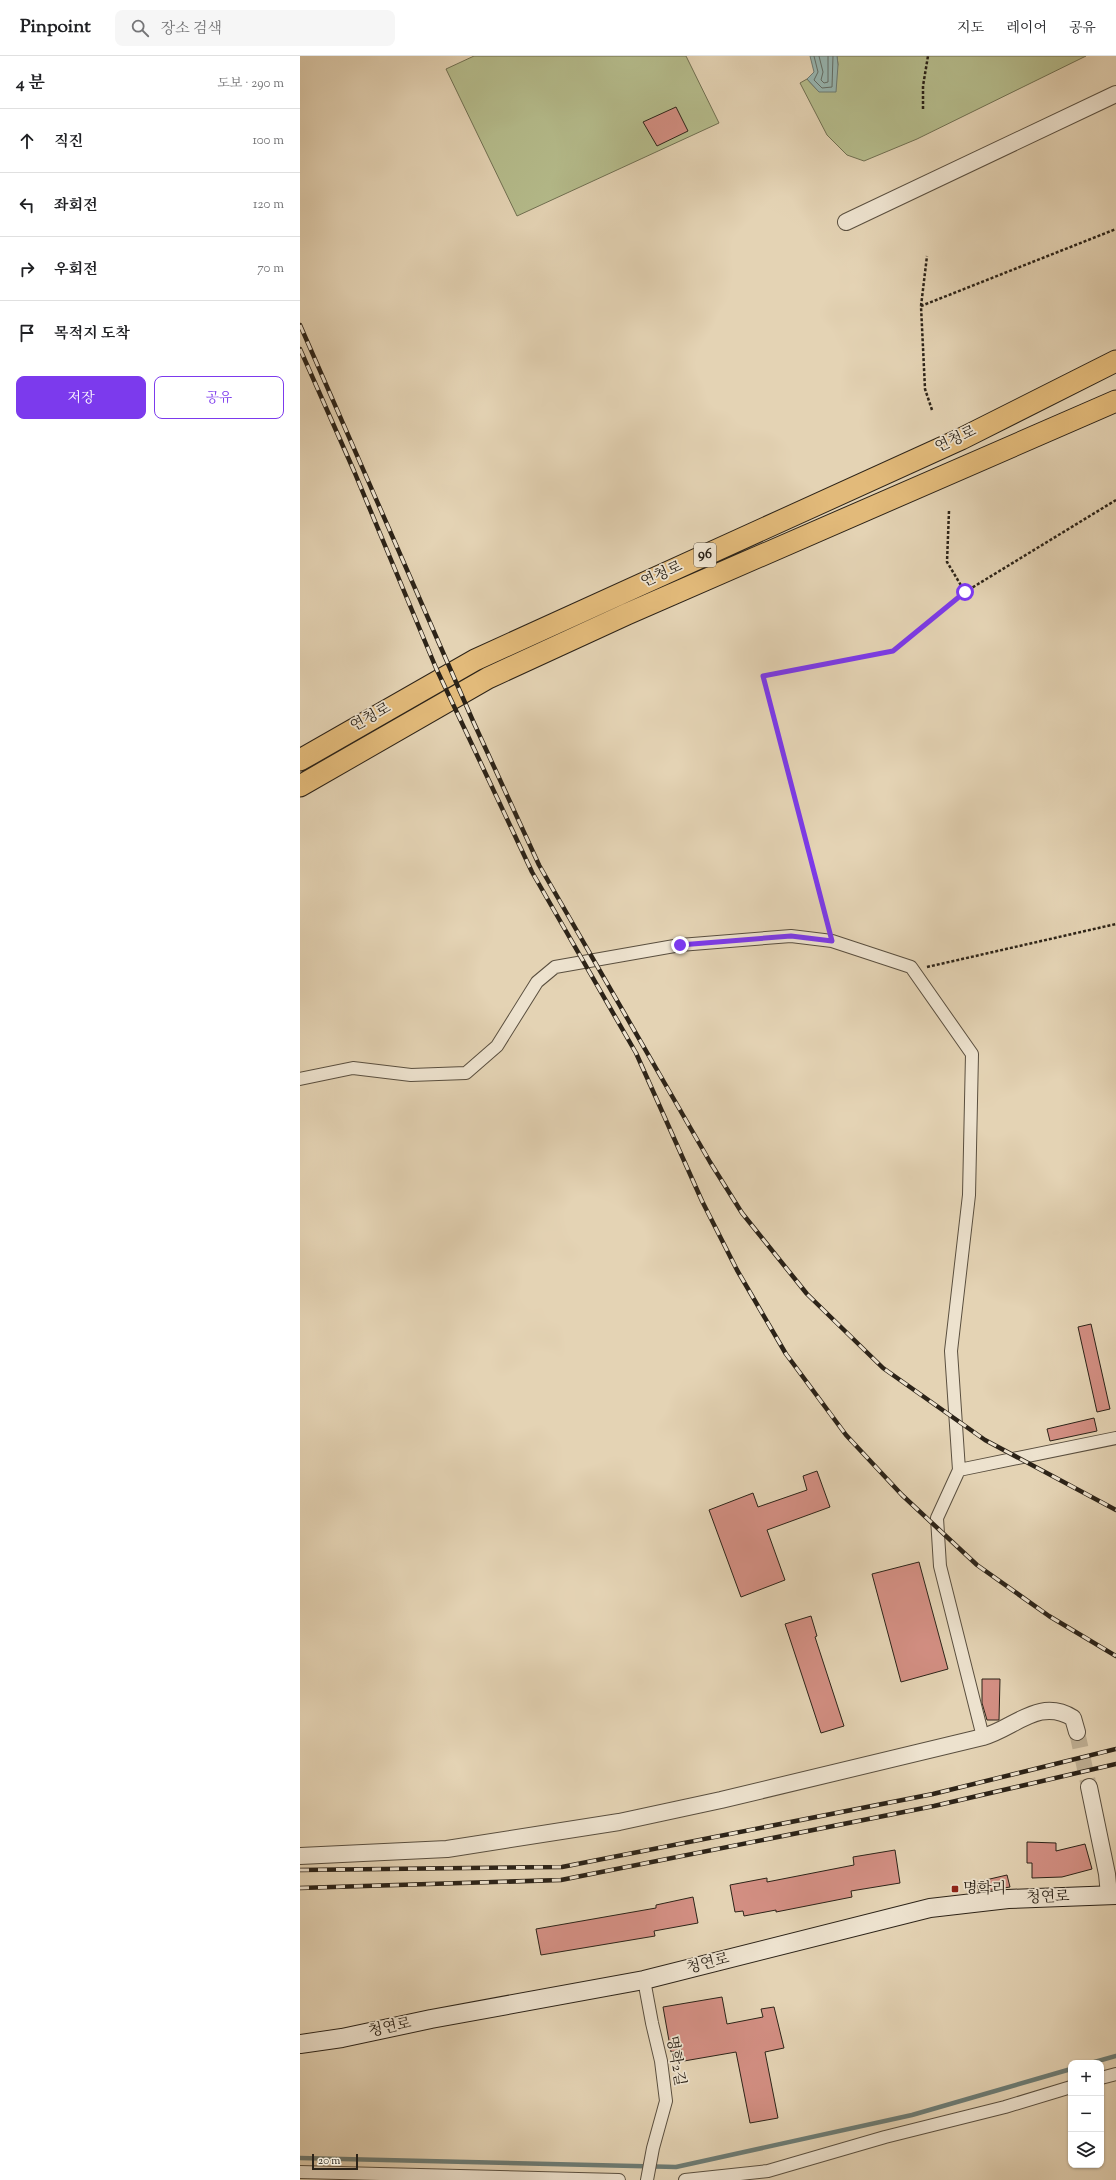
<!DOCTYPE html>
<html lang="ko">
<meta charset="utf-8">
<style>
body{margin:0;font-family:"Sorts Mill Goudy","Noto Serif KR",serif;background:#f6f6f6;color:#202124}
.controls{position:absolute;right:12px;bottom:12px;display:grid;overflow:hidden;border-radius:8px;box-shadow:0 1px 3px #0004}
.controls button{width:36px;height:36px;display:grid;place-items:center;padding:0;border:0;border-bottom:1px solid #e0e0e0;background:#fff;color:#202124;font:20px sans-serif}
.scale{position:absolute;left:12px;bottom:10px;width:46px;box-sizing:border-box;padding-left:4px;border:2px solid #2c2318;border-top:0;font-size:11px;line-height:14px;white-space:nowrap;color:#2c2318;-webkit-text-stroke:3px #ede2ce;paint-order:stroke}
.stop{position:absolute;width:12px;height:12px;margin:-9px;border:3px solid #7c3aed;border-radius:50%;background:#fff}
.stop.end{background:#7c3aed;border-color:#fff;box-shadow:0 1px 4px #0008}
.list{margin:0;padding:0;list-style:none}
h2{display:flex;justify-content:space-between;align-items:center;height:52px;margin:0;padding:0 16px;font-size:17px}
h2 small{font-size:13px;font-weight:400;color:#757577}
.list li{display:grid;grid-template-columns:26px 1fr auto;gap:12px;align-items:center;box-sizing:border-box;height:64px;padding:0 16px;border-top:1px solid #e0e0e0}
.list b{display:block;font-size:15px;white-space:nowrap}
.list em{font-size:13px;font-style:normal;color:#757577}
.actions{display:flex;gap:8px;padding:12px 16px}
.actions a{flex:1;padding:9px 0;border:1px solid #7c3aed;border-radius:8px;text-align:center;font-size:14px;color:#7c3aed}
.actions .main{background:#7c3aed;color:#fff}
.icon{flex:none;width:22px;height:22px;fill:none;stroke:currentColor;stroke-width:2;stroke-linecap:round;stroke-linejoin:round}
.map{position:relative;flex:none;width:816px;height:2124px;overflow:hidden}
header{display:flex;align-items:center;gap:24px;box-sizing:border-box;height:56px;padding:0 20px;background:#fff;border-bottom:1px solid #e0e0e0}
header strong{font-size:19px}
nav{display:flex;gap:22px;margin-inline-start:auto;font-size:14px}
.search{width:280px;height:36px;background:#f6f6f6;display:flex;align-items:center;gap:10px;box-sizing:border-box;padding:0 14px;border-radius:8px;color:#757577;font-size:15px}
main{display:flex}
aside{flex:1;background:#fff}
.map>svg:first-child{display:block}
.green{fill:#b5bc8c;stroke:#707052}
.water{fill:#97b7b3;stroke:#6c7c75}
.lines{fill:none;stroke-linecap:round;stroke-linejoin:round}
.shore{stroke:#626d66;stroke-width:1}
.stream{stroke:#6c7c75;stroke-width:4.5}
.building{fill:#d38f83;stroke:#2c2318}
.tertiary-tunnel{stroke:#bfb095;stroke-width:16;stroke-dasharray:16 8;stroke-linecap:butt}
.minor-casing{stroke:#5a4f3f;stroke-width:14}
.tertiary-casing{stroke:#5a4f3f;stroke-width:18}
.secondary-casing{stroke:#2c2318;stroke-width:20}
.trunk-casing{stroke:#2c2318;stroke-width:23}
.path{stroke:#2c2318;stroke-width:2.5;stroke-dasharray:3 2;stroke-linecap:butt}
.minor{stroke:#ede2ce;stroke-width:12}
.tertiary{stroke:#ede2ce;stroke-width:16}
.secondary{stroke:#ede2ce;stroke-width:18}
.trunk{stroke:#e2ba7a;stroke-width:21}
.rail-casing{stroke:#2c2318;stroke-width:4.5}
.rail{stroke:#ede2ce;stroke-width:3;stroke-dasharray:9;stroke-linecap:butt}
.route{stroke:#7c3aed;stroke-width:5}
.poi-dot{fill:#8f2418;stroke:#ede2ce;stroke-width:1.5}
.labels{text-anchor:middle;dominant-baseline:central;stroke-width:3.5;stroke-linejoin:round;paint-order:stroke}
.shield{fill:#ede2ce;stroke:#665c4f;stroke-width:1}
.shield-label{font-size:14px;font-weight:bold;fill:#2c2318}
.street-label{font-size:15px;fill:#2c2318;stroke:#ede2ce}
.poi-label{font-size:15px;fill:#2c2318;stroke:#ede2ce;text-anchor:start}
</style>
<header>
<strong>Pinpoint</strong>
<div class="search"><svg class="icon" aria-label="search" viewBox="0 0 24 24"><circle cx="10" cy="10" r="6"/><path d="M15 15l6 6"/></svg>장소 검색</div>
<nav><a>지도</a><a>레이어</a><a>공유</a></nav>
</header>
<main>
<aside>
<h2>4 분<small>도보 · 290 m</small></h2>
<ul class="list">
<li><svg class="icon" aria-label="ahead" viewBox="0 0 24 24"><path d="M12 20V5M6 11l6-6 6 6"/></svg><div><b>직진</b></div><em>100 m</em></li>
<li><svg class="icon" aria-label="left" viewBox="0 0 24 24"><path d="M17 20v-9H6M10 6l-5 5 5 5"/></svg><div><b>좌회전</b></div><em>120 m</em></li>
<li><svg class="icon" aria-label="right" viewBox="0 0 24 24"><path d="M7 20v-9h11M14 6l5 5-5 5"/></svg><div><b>우회전</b></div><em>70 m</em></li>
<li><svg class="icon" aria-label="arrive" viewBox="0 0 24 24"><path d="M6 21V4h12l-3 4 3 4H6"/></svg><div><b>목적지 도착</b></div></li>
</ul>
<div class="actions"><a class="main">저장</a><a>공유</a></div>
</aside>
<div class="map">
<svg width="816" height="2124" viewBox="0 0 816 2124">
<rect width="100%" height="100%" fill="#e4d3b4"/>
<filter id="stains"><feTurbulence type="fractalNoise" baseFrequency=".005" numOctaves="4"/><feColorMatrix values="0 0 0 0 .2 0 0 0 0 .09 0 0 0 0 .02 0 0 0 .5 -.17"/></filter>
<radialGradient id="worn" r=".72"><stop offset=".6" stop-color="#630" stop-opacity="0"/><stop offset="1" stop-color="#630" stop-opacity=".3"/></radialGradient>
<path class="green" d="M174 0H386L419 67 217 160 146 13Z
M537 0H786L617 83 564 105 547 99 527 79 500 27 507 23 519 36 538 9Z"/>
<path class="water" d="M510 0H537L538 9 536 36H519L507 23 514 16Z"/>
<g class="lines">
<path class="shore" d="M514 0 518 16 514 24 522 32 532 31 533 0
M519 0 523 16 521 24 524 27 528 26V0"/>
<path class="stream" d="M791 2007 816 2000
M0 2102 376 2111 612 2059 771 2013"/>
</g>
<path class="building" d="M376 51 388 75 357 90 343 66Z
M791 1268 810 1353 797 1356 778 1271Z
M794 1362 797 1375 750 1385 747 1373Z
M517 1415 530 1451 467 1474 485 1524 441 1541 409 1454 453 1437 458 1451 507 1434 503 1420Z
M619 1506 648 1613 601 1626 572 1518Z
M511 1560 517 1580 515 1581 544 1670 521 1677 485 1568Z
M682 1623H700L699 1664H687L682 1647Z
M727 1786 756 1787V1795L785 1788 792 1813 762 1821 732 1822V1807H727Z
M595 1794 600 1827 551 1835 552 1841 476 1856V1854L444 1860 443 1855 435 1856 430 1829 467 1822V1826L554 1809 553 1801Z
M707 1819 710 1831 679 1836 677 1826Z
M393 1841 398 1867 354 1875 355 1880 241 1899 236 1873 356 1852V1849Z
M422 1941 427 1968 463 1961 461 1953 474 1951 484 1992 465 1996 478 2062 450 2067 436 1996 384 2005 382 1994 371 1996 363 1951Z"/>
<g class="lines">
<path class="tertiary-tunnel" d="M777 1676 789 1731"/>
<defs>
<path id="minor" d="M0 1023 53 1012 111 1019 166 1017 197 990 237 926 255 911 380 889 491 880 532 885 611 911 672 998 669 1139 651 1295 659 1414 816 1382
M659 1414 637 1462 640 1510 683 1681
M344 1924 352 1967 361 2005 366 2045 353 2092 347 2124
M801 2022 816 2018
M0 2116 319 2124
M385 2124 468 2115 585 2081 705 2051 771 2031"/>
<path id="tertiary" d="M546 166 816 38
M789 1731 807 1818 809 1839
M0 1800 147 1793 319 1766 421 1744 683 1681C715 1672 739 1641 773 1662L777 1676"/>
<path id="secondary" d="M0 1988 42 1982 131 1963 344 1924 630 1852 708 1843 816 1839"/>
<path id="trunk" d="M0 704 175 604 661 383 816 305
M0 730 188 622 327 558 816 345"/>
</defs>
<use href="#minor" class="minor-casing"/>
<use href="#tertiary" class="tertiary-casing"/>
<use href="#secondary" class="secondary-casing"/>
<use href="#trunk" class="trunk-casing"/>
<path class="path" d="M623 53V30L628 0
M621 250 627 200
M632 354 625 333 621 250 816 173
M649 455 647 506 665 536 816 444
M528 872 463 620 593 595 665 536
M627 911 816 868"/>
<use href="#minor" class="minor"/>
<use href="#tertiary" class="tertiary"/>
<use href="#secondary" class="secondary"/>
<use href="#trunk" class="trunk"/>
<defs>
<path id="rail" d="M0 269 173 665 239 809 410 1106 442 1157 507 1238 583 1312 685 1384 816 1454
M0 293 54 415 136 612 232 816 336 997 402 1145 437 1214 486 1298 546 1379 602 1439 677 1509 749 1560 816 1600
M0 1814 262 1811 633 1738 816 1693
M0 1832 261 1824 634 1750 816 1708"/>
</defs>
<use href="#rail" class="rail-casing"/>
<use href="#rail" class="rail"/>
</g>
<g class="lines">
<path class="route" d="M380 889 491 880 532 885 463 620 593 595 665 536"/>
</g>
<rect class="poi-dot" x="651" y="1829" width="8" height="8" rx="2"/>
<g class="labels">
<rect class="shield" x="394" y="487" width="22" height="24" rx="3"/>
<g class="shield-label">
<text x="405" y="499">96</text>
</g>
<g class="street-label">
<text transform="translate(656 384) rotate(-25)">연청로</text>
<text transform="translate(362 519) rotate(-24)">연청로</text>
<text transform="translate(71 662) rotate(-29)">연청로</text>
<text transform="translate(748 1842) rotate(-2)">청연로</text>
<text transform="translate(408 1908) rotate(-14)">청연로</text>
<text transform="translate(90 1972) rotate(-12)">청연로</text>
<text transform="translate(375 2005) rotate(80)">명학2길</text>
</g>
<g class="poi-label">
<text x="663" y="1833">명학리</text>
</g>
</g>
<rect width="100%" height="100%" filter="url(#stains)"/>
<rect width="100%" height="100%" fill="url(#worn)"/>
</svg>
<div class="controls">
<button>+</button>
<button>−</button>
<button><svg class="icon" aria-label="layers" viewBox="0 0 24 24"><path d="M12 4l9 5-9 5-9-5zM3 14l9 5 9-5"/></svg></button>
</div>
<div class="scale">20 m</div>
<div class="stop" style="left:665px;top:536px"></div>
<div class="stop end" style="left:380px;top:889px"></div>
</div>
</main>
